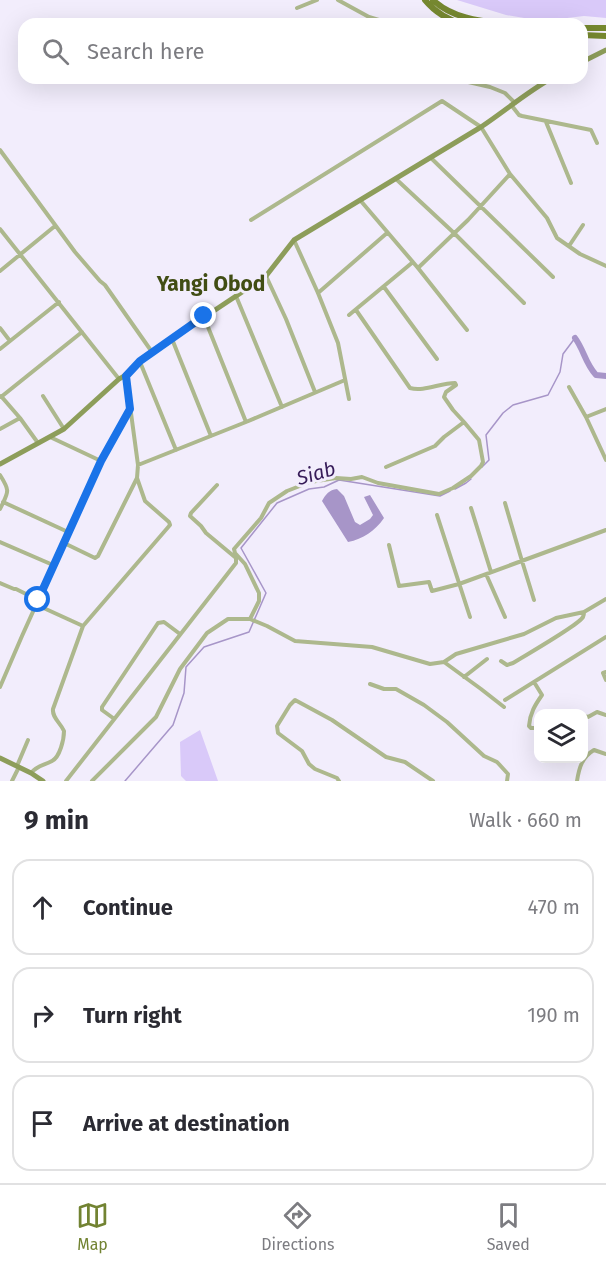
<!DOCTYPE html>
<meta charset="utf-8">
<style>
body{margin:0;font-family:"Fira Sans",sans-serif;background:#f7f7f7;color:#2b2b33}
.controls{position:absolute;right:18px;bottom:18px;display:grid;overflow:hidden;border-radius:12px;box-shadow:0 6px 24px #0002}
.controls button{width:54px;height:54px;display:grid;place-items:center;padding:0;border:0;border-bottom:2px solid #e1e1e2;background:#fff;color:#2b2b33;font:30px sans-serif}
.stop{position:absolute;width:18px;height:18px;margin:-14px;border:4px solid #1a73e8;border-radius:50%;background:#fff}
.stop.end{background:#1a73e8;border-color:#fff;box-shadow:0 2px 6px #0008}
.list{margin:0;padding:0;list-style:none}
h2{display:flex;justify-content:space-between;align-items:center;height:78px;margin:0;padding:0 24px;font-size:26px}
h2 small{font-size:20px;font-weight:400;color:#7c7c81}
.list li{display:grid;grid-template-columns:39px 1fr auto;gap:18px;align-items:center;box-sizing:border-box;height:96px;margin:0 12px 12px;padding:0 12px;border:2px solid #e1e1e2;border-radius:18px}
.list b{display:block;font-size:22px;white-space:nowrap}
.list em{font-size:20px;font-style:normal;color:#7c7c81}
.icon{flex:none;width:33px;height:33px;fill:none;stroke:currentColor;stroke-width:2;stroke-linecap:round;stroke-linejoin:round}
.map{position:relative;flex:none;width:606px;height:781px;overflow:hidden}
.search{position:absolute;background:#fff;box-shadow:0 6px 24px #0002;left:18px;right:18px;top:18px;height:66px;display:flex;align-items:center;gap:15px;box-sizing:border-box;padding:0 21px;border-radius:18px;color:#7c7c81;font-size:22px}
.sheet{height:402px;background:#fff}
nav{display:flex;justify-content:space-around;align-items:center;box-sizing:border-box;height:84px;border-top:2px solid #e1e1e2;background:#fff;font-size:16px;color:#7c7c81}
nav a{display:grid;justify-items:center;gap:3px}
nav .on{color:#728332}
.map>svg:first-child{display:block}
.green{fill:#d9c9f9}
.water{fill:#a795c8}
.lines{fill:none;stroke-linecap:round;stroke-linejoin:round}
.stream{stroke:#a795c8;stroke-width:1.5}
.river{stroke:#a795c8;stroke-width:6}
.street{stroke:#adb88d;stroke-width:4}
.secondary{stroke:#8d9d5a;stroke-width:5}
.primary{stroke:#768830;stroke-width:6}
.route{stroke:#1a73e8;stroke-width:8}
.labels{text-anchor:middle;dominant-baseline:central;stroke-width:6;stroke-linejoin:round;paint-order:stroke}
.water-label{font-size:20px;font-style:italic;fill:#371c59;stroke:#f2edfc}
.quarter-label{font-size:21px;font-weight:bold;fill:#414d14;stroke:#f2edfc}
</style>
<div class="map">
<svg width="606" height="781" viewBox="0 0 606 781">
<rect width="100%" height="100%" fill="#f2edfc"/>
<path class="green" d="M457 0H606V18L584 16 542 21 506 15Z
M200 730 218 781H186L181 776 180 742Z"/>
<path class="water" d="M337 489 344 496 355 522 360 525 370 519 373 515 364 497 370 495 384 518C375 531 363 539 348 542L322 501C326 494 329 490 337 489Z"/>
<g class="lines">
<path class="stream" d="M482 467 489 460 486 435 503 413 513 405 548 395 560 372 563 354 575 338
M455 489 466 483 471 479
M125 781 173 725 184 693 186 667 204 647 249 632 266 593 241 548 277 503 309 489 324 487 339 480 440 496 450 491"/>
<path class="river" d="M575 338C584 350 585 363 596 375L606 376"/>
<path class="street" d="M338 0 369 17 392 24
M297 8 317 0
M451 78 490 87 505 93 515 103
M512 106 519 115 522 116 591 130 597 143
M546 122 571 183
M0 150 75 252 100 281 105 285 152 352
M431 158 553 277
M396 179 454 233 524 303
M360 200 418 268 467 330
M251 220 442 101 481 127 510 174 547 218 557 238 580 254 606 266
M0 229 119 379
M294 240 318 293 338 343 349 399
M569 246 583 225
M418 268 468 220 510 174
M0 271 55 226
M266 276 286 319 315 392
M384 287 437 359
M318 293 387 233
M236 296 282 407
M356 310 410 388C424 392 440 383 455 383L456 385 446 392 444 397 453 410 464 422 444 437 435 446 386 467
M349 315 413 262
M204 317 246 422
M0 328 10 341
M172 339 211 436
M0 349 59 302
M140 362 176 450
M569 387 586 417 606 460
M1 396 20 418 38 443
M43 396 64 429
M1 397 82 332
M586 417 606 409
M0 429 20 418
M50 437 101 461
M138 465 246 422 345 380
M0 475C11 492 8 492 0 509
M3 502 68 532
M505 503 522 561 534 600
M471 508 491 572
M437 515 470 617
M0 542 53 565
M64 543 95 558 98 556 137 478 138 465 126 376
M389 545 399 586 429 582 432 591 459 584 606 530
M486 574 505 617
M0 583 14 589H16L38 600
M37 605 83 626
M250 619 259 601V593L245 564 235 553 234 549 261 518 269 503 287 491 310 482 336 478 351 479 362 477 378 483 439 494 453 488 471 476 481 466 483 462 479 440 464 422
M501 661 507 665 513 663C524 656 579 625 583 617 584 615 584 614 584 612
M444 662 481 689 504 707
M606 672 603 673 606 680
M464 677 487 659
M534 682 542 695C535 705 530 713 529 726L531 728H538
M370 684 384 689H396L424 705 447 722 484 756 497 762 508 774 507 781
M0 687 22 636 101 461 130 409
M505 700 606 637
M584 716 588 717 597 712 606 715
M113 718 102 710V707L158 623 164 622 180 634
M17 766 28 740
M31 773C38 765 43 766 52 761 60 757 64 739 64 731 60 722 52 718 53 709L83 626 170 525 169 522 145 501 137 478
M12 781 19 767
M66 781 236 563V558L206 533 201 526 190 516 191 513 217 485
M92 781 156 717 180 669 207 633 228 619H250L267 626 295 641 372 647 430 664 444 662 456 654 524 634 556 618 584 612 606 599
M339 781 337 778 315 769 309 764 302 751 278 733 277 726 290 705 295 700 332 720 386 757 405 762 433 781
M577 781C579 768 582 757 594 750L606 754"/>
<path class="secondary" d="M582 62 606 50
M0 464 64 429 119 379C131 373 141 360 152 352L266 276 294 240 481 127C505 111 527 92 552 78
M0 758 31 773 43 781"/>
<path class="primary" d="M425 0C435 12 448 20 463 24
M433 0C452 18 479 21 504 24
M582 28H606
M582 35 606 36"/>
</g>
<g class="lines">
<path class="route" d="M38 600 101 461 130 409 126 376 140 361 204 316"/>
</g>
<g class="labels">
<g class="water-label">
<text transform="translate(316 473) rotate(-16)">Siab</text>
</g>
<g class="quarter-label">
<text x="211" y="284">Yangi Obod</text>
</g>
</g>
</svg>
<div class="controls">
<button><svg class="icon" aria-label="layers" viewBox="0 0 24 24"><path d="M12 4l9 5-9 5-9-5zM3 14l9 5 9-5"/></svg></button>
</div>
<div class="stop" style="left:38px;top:600px"></div>
<div class="stop end" style="left:204px;top:316px"></div>
<div class="search"><svg class="icon" aria-label="search" viewBox="0 0 24 24"><circle cx="10" cy="10" r="6"/><path d="M15 15l6 6"/></svg>Search here</div>
</div>
<section class="sheet">
<h2>9 min<small>Walk · 660 m</small></h2>
<ul class="list">
<li><svg class="icon" aria-label="ahead" viewBox="0 0 24 24"><path d="M12 20V5M6 11l6-6 6 6"/></svg><div><b>Continue</b></div><em>470 m</em></li>
<li><svg class="icon" aria-label="right" viewBox="0 0 24 24"><path d="M7 20v-9h11M14 6l5 5-5 5"/></svg><div><b>Turn right</b></div><em>190 m</em></li>
<li><svg class="icon" aria-label="arrive" viewBox="0 0 24 24"><path d="M6 21V4h12l-3 4 3 4H6"/></svg><div><b>Arrive at destination</b></div></li>
</ul>
</section>
<nav>
<a class="on"><svg class="icon" aria-label="map" viewBox="0 0 24 24"><path d="M3 6l6-2 6 2 6-2v14l-6 2-6-2-6 2zM9 4v14M15 6v14"/></svg>Map</a>
<a><svg class="icon" aria-label="directions" viewBox="0 0 24 24"><path d="M12 3l9 9-9 9-9-9zM9 14v-3h6M13 9l2 2-2 2"/></svg>Directions</a>
<a><svg class="icon" aria-label="saved" viewBox="0 0 24 24"><path d="M7 4h10v16l-5-4-5 4z"/></svg>Saved</a>
</nav>
